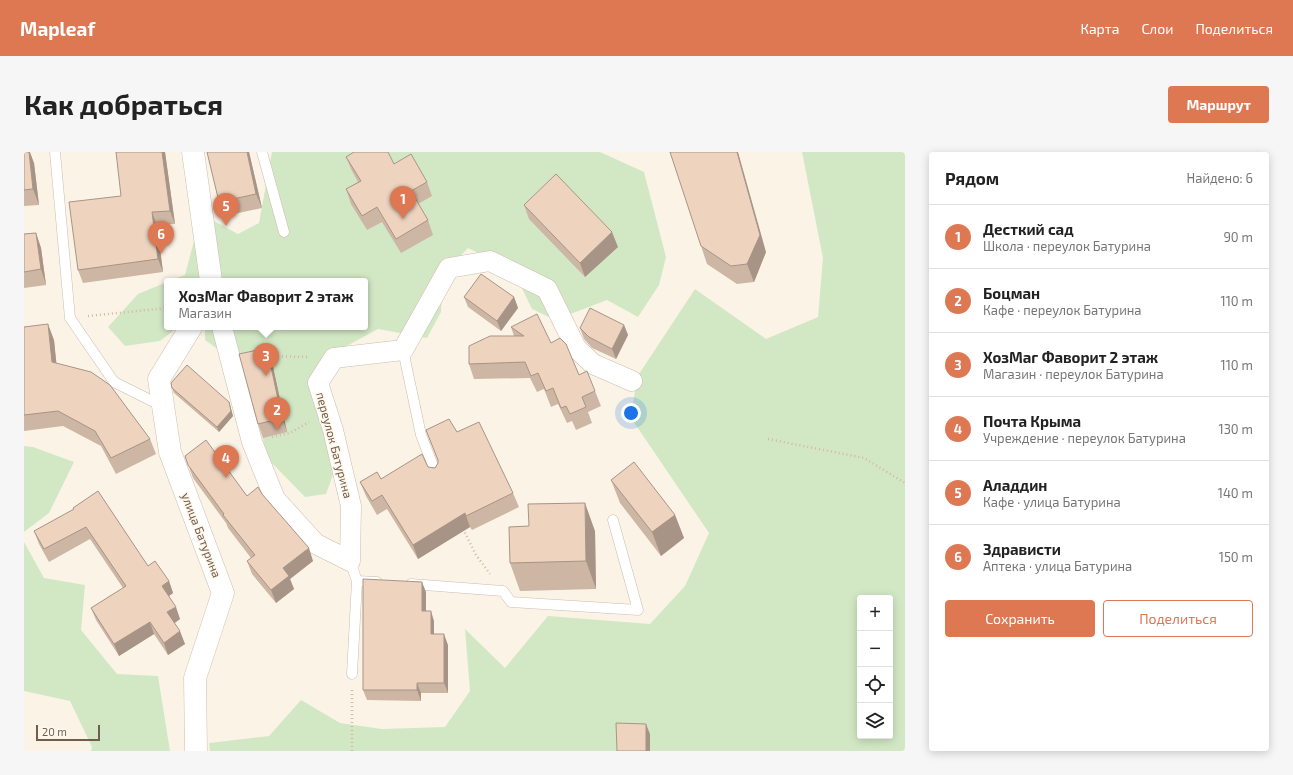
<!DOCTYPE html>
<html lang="ru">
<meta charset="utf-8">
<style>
body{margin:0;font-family:"Exo 2",sans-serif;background:#f6f6f6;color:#222}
.controls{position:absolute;right:12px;bottom:12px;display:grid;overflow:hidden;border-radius:4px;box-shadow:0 2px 10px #0003}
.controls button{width:36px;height:36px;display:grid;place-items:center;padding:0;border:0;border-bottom:1px solid #e0e0e0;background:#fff;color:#222;font:20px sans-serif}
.scale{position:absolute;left:12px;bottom:10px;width:64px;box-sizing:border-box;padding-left:4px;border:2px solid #725c4c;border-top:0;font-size:11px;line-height:14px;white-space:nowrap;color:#725c4c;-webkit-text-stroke:3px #fef8ec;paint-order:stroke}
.you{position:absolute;left:607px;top:261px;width:14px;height:14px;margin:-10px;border:3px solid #fff;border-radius:50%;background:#1a73e8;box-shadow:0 0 0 6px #1a73e833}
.badge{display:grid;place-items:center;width:26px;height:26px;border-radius:50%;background:#dd7853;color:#fff;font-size:13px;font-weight:700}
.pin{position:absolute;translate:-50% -33px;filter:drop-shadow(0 1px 2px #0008)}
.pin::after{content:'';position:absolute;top:21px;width:14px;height:12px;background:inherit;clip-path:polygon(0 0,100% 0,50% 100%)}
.popup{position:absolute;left:140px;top:126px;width:204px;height:52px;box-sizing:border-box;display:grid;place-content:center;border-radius:4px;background:#fff;filter:drop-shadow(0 1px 3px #0005);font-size:13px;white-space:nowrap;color:#767676}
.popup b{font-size:15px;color:#222}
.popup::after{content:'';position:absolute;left:50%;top:100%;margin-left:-8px;border:8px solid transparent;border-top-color:#fff}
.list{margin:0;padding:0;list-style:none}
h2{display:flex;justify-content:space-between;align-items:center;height:52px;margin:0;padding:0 16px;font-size:17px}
h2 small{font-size:13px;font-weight:400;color:#767676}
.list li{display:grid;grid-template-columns:26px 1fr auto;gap:12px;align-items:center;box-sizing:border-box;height:64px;padding:0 16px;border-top:1px solid #e0e0e0}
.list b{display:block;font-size:15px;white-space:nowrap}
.list p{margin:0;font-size:13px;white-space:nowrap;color:#767676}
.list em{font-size:13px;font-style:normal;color:#767676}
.actions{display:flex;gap:8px;padding:12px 16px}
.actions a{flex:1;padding:9px 0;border:1px solid #dd7853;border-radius:4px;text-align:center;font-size:14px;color:#dd7853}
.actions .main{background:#dd7853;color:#fff}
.icon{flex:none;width:22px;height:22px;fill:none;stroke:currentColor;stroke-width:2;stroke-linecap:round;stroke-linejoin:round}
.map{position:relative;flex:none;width:881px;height:599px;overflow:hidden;border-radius:4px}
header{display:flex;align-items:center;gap:24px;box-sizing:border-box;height:56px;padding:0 20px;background:#dd7853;color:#fff}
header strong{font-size:19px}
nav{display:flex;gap:22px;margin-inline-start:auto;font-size:14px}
.intro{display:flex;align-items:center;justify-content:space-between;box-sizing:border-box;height:96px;padding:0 24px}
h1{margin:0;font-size:28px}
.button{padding:10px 18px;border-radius:4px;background:#dd7853;color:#fff;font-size:14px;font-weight:700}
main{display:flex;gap:24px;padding:0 24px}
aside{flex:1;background:#fff;border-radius:4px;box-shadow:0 2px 10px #0003}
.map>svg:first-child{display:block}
.green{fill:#d2e8c5;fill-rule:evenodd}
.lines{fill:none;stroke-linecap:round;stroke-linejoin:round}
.lane-casing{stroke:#ccbcad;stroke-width:11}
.street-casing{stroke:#ccbcad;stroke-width:21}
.secondary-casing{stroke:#d0bead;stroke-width:23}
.path{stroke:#d3b8a2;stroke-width:2.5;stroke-dasharray:1 3;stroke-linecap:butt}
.lane{stroke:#fff;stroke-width:10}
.street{stroke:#fff;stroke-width:20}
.secondary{stroke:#fff;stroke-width:22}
.wall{fill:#cdb6a4}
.shaded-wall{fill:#a79486}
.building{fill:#eed4bf;stroke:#a79486}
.labels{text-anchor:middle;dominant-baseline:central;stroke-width:3;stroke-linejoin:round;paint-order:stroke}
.street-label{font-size:12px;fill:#725c4c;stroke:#fef8ec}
</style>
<header>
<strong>Mapleaf</strong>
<nav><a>Карта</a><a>Слои</a><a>Поделиться</a></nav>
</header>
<div class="intro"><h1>Как добраться</h1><a class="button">Маршрут</a></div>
<main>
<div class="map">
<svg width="881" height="599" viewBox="0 0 881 599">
<rect width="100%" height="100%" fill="#fbf4e6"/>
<path class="green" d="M248 0H360L376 26 360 0H576L620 20 642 105 635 133 614 165 583 148 531 168 508 157 489 118 444 96 419 122 417 160 403 186 354 177 297 208 298 270 314 309 302 342 281 345 244 307 221 217 181 188V175H341V129H145L161 123 177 62 214 82 235 71Z
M778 0H881V599H186L185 591 245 584 277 548 316 571 358 577 421 575 446 539 441 477 481 516 524 464 626 472 661 434 685 381 607 266 613 225 671 137 742 187 794 165 799 106ZM836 446H866V584H836Z
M143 130V175H154L136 189 101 194 84 175 114 142Z
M0 294 9 295 50 310 25 361 0 380Z
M0 390 20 426 61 433 57 478 93 522 134 524 146 599H67L68 595 46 549 0 539Z"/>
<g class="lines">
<defs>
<path id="lane" d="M31 0 46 166 90 230 140 255
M238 0 260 80
M379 198 397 283 413 324
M326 409 333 429 328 522
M333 429 353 430
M387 432 479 439 487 450 614 458 589 368"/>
<path id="street" d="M198 175 228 290 251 347 292 392 326 409 327 354 309 278 294 231 310 206 379 198 425 116 466 109 523 137 552 196 569 212 608 229"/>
<path id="secondary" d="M169 0 187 129
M167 175 135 227 146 300 199 441 171 526 172 599"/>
</defs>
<use href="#lane" class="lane-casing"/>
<use href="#street" class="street-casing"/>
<use href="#secondary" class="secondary-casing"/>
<path class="path" d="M64 164 143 156
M242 204 285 205
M248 285 266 281 285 270
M744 287 840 306 881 331
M439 377 452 403 466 422
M328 599V536"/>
<use href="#lane" class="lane"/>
<use href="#street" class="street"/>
<use href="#secondary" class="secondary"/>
</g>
<path class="wall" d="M0 0 10 11 15 53 0 54Z
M141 0 151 72 133 73 139 120 59 131 54 118 97 44Z
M183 0H225L238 56 200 64 195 50Z
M322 5 370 12 403 30 408 44 394 52 404 68 409 83 377 101 358 70 343 78 327 52 322 37 334 30 328 19Z
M500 53 594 95 561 125 505 67Z
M12 81 17 96 22 133 0 136V82Z
M677 94 742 100 730 130 713 132 683 112Z
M440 145H490L494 156 477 179 444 155Z
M600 173 604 183 592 207 568 196 560 187 556 176Z
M0 175 30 188 32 211 126 287 132 302 92 322 77 294 39 274 0 279Z
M487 175 527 191 555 223 571 239 577 254 564 260 568 271 552 278 548 269 543 271 534 252 527 255 520 237 513 240 506 226 450 227 445 212 490 184Z
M248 210 263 280 239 286 234 272Z
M148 236 205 250 209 264 195 280 150 241Z
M402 278 433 280 489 341 495 355 448 378 446 375 394 407 363 357 353 363 342 344 336 330 357 327 404 315 411 316 414 311V309Z
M161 304 223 344 238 342 289 409 266 427 270 437 252 451 228 422 223 409 227 406 204 376 202 371 169 326Z
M587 328 651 363 660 386 637 404 596 351Z
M49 356 124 414 145 429 149 441 145 444 156 467 150 471 161 492 144 503 130 482 95 504 72 468 67 456 99 436 66 387 25 410 15 392 10 379 50 358Z
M505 374 571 379 572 437 496 439 486 411Z
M402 440V459L410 469V482L424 493V541H397V549L343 548 339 538Z"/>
<path class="shaded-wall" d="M5 0H6L10 11 15 53 9 37Z
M138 0H141L151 72 146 59Z
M223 0H225L238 56 232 42Z
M713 0H714L742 100 730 130 723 112Z
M128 60 133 73 139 120 134 107Z
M588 80 594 95 561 125 556 111Z
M12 81 17 96 22 133 17 117Z
M490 145 494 156 477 179 473 169Z
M24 172 30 188 34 226 28 210Z
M600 173 604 183 592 207 588 197Z
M243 196 248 210 263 280 258 266Z
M205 250 209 264 195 280 193 275Z
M561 351 571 379 572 437 562 409Z
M441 361 446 375 394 407 389 393Z
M651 363 660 386 637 404 628 380Z
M285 396 289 409 266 427 270 437 252 451 247 438 259 416Z
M145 429 149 441 142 446 138 434Z
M398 430 402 440V469L398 459Z
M152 455 156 467 148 473 143 460Z
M407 459 410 469V493L407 482Z
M126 470 130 482 95 504 90 492Z
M156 479 161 492 144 503 140 491Z
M420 482 424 493V541L420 531Z
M393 531 397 541V549L393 538Z
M622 572 626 582V599H622Z"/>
<path class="building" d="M0 0H5L9 37 0 38Z
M92 0H138L146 59 128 60 134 107 54 118 45 50 97 44Z
M183 0H223L232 42 195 50Z
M330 0H364L370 12 387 2 403 30 387 39 404 68 372 87 353 55 338 64 322 37 337 29 322 5Z
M646 0H713L736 83 723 112 707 114 677 94Z
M532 22 588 80 556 111 500 53Z
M12 81 17 117 0 120V82Z
M457 122 490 145 473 169 440 145Z
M566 156 600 173 588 197 565 185 556 176Z
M513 162 527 191 536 186 542 192 555 223 563 219 571 239 558 245 562 255 546 262 542 254 537 256 529 236 522 239 514 221 507 224 501 210 445 212V194L466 184H500L487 175Z
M24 172 28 210 67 220 86 233 126 287 87 306 71 279 34 259 0 263V175Z
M243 196 258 266 234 272 215 202Z
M163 213 205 250 207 259 193 275 148 236 147 231Z
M425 267 433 280 455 270 489 341 442 364 441 361 389 393 358 343 348 349 336 330 353 320 357 327 398 302 404 315 411 316 414 311V308L402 278Z
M182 288 223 344 234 335 238 342 285 396 259 416 265 424 247 438 223 409 231 403 199 363 200 362 164 313 161 304Z
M610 310 651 363 628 380 587 328Z
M74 339 124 414 131 409 145 429 138 434 152 455 143 460 156 479 140 491 126 470 90 492 67 456 102 434 62 375 20 397 10 379 50 357 49 356Z
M561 351 562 409 486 411 485 375 505 374 504 352Z
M339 427 398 430V459H407V482H420V531H393V538H339Z
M592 571 622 572V599H593Z"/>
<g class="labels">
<g class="street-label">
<text transform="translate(311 293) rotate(75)">переулок Батурина</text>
<text transform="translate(178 383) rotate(69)">улица Батурина</text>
</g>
</g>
</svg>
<div class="controls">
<button>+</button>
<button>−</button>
<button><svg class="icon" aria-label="locate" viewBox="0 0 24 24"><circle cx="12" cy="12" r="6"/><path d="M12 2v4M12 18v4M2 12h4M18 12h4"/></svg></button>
<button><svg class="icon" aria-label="layers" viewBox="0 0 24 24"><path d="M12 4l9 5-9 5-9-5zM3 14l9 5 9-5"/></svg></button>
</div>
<div class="scale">20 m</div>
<div class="you"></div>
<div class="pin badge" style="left:379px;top:67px">1</div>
<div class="pin badge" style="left:253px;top:278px">2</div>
<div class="pin badge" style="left:242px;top:224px">3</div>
<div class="popup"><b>ХозМаг Фаворит 2 этаж</b>Магазин</div>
<div class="pin badge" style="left:202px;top:326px">4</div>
<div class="pin badge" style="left:202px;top:74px">5</div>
<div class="pin badge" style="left:137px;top:102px">6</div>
</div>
<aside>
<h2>Рядом<small>Найдено: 6</small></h2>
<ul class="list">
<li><span class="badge">1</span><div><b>Десткий сад</b><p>Школа · переулок Батурина</p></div><em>90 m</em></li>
<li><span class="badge">2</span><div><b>Боцман</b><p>Кафе · переулок Батурина</p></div><em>110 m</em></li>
<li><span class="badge">3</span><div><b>ХозМаг Фаворит 2 этаж</b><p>Магазин · переулок Батурина</p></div><em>110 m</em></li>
<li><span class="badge">4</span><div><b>Почта Крыма</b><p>Учреждение · переулок Батурина</p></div><em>130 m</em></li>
<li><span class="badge">5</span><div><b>Аладдин</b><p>Кафе · улица Батурина</p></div><em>140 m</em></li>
<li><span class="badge">6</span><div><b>Здрависти</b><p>Аптека · улица Батурина</p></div><em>150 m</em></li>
</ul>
<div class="actions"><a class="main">Сохранить</a><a>Поделиться</a></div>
</aside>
</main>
